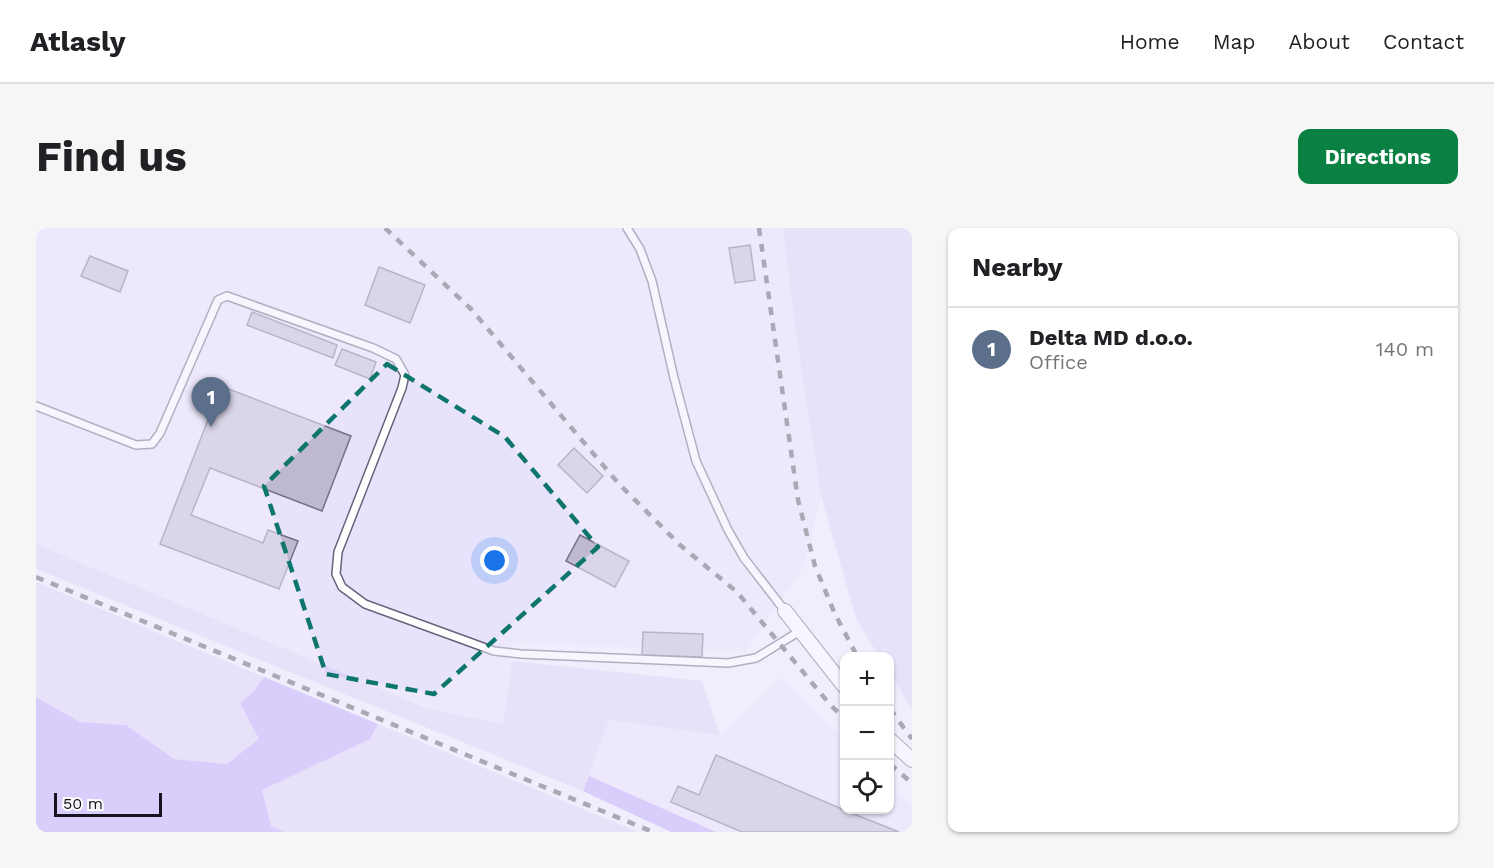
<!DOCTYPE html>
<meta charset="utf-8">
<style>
body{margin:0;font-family:"Work Sans",sans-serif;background:#f6f6f6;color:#202124}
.controls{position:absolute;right:18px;bottom:18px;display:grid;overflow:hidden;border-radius:12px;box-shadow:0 2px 4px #0004}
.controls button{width:54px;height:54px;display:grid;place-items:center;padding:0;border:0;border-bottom:2px solid #e0e0e0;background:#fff;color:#202124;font:30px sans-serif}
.scale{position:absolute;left:18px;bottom:15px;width:108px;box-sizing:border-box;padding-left:6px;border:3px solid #15131b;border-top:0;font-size:16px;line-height:21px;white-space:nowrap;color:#15131b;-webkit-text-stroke:4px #fdfdfd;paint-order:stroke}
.you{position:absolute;left:459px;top:333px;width:21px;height:21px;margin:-15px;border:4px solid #fff;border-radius:50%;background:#1a73e8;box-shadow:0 0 0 9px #1a73e833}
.badge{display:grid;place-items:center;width:39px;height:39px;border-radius:50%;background:#0b8043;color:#fff;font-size:20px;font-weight:700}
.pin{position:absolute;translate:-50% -50px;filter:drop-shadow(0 2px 3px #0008)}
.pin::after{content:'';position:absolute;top:32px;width:21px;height:18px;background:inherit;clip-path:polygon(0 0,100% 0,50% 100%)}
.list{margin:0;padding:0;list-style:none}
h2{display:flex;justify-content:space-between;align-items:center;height:78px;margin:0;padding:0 24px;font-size:26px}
h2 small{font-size:20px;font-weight:400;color:#757577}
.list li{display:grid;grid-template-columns:39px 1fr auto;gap:18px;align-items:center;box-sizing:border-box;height:84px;padding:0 24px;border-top:2px solid #e0e0e0}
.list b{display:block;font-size:22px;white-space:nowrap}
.list p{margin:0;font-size:20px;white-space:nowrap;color:#757577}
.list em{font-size:20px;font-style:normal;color:#757577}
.icon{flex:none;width:33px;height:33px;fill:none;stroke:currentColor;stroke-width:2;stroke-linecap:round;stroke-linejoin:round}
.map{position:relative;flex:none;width:876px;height:604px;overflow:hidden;border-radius:12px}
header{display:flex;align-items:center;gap:36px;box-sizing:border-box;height:84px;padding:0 30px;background:#fff;border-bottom:2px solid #e0e0e0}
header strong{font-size:28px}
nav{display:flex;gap:33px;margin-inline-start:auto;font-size:21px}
.intro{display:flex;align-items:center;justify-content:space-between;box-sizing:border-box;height:144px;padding:0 36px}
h1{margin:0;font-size:42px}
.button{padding:15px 27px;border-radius:12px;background:#0b8043;color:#fff;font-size:21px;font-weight:700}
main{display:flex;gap:36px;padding:0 36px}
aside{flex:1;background:#fff;border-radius:12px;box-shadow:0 2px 4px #0004}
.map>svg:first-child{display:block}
.built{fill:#e8e3fd}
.green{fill:#dcd4f8}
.forest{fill:#bba6fa}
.building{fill:#beb9d1;stroke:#757086;stroke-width:1.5}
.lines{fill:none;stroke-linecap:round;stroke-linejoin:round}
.service-casing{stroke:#686378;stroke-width:10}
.minor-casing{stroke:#686378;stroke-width:16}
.service{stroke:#fff;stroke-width:7}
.minor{stroke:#fff;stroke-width:14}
.rail{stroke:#56545e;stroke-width:4.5;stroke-dasharray:8 8;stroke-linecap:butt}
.marked{fill:none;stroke:#0f766e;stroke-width:4.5;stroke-dasharray:12 8;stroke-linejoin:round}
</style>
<header>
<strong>Atlasly</strong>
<nav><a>Home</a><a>Map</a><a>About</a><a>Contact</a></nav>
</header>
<div class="intro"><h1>Find us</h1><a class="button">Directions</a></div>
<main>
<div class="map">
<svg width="876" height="604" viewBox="0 0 876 604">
<rect width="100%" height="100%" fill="#f0edfc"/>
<path class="built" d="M0 0H747L759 100 785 268 768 339 710 423 478 415 467 496 392 481 0 316Z
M746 449 808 511V582H854V556L876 577V604H680L553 548 573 492 684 507Z"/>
<path class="green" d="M747 0H876V482L854 445V428H843L820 391 785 268 759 100Z
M0 316 392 481 467 496 476 433 666 453 684 507 573 492 547 563 0 341Z
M0 354 228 449 218 463 205 475 224 511 192 536 138 531 90 497 44 494 0 469Z
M342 496 602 604H248L235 598 226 562 333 511Z"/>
<path class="forest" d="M228 449 342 496 334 511 226 562 235 598 248 604H0V469L44 494 90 497 138 531 191 536 223 511 204 475 218 463Z
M553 548 680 604H635L547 563Z"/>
<path class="building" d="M714 17 719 52 699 55 693 20Z
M54 28 92 43 84 64 45 48Z
M343 39 389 57 374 95 329 77Z
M216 84 301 117 297 130 211 97Z
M306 121 340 134 334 151 299 137Z
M185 158 315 208 286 283 174 240 155 287 227 315 232 302 262 313 243 361 124 316Z
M538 220 567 248 551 265 522 237Z
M544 307 593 333 579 359 530 333Z
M607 404 667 406 666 429 606 427Z
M680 527 808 582 863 604H706L635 574 642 558 663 567Z"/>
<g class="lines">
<defs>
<path id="service" d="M591 0 604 21 616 53 638 150 660 233 692 302 708 330 749 383
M0 178 100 217 116 216 124 205 182 72 191 68 337 120 360 131 369 147 366 160 302 324 300 346 306 359 329 376 458 423 485 426 692 435 720 430 764 403"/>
<path id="minor" d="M749 383 808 458
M854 512 876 532"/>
</defs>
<use href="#service" class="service-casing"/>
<use href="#minor" class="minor-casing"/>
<use href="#service" class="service"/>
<use href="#minor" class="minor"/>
<path class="rail" d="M349 0 435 81 583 256 644 317 701 364 791 473 808 491
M723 0 762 272 779 338 799 386 821 428
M0 349 617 604
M854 481 876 511
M854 536 876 555"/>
</g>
<path d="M0 0H876V604H0ZM351 136 469 209 562 319 398 466 290 446 228 258Z" fill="#f0edfc" fill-opacity=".55" fill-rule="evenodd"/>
<path class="marked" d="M351 136 469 209 562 319 398 466 290 446 228 258Z"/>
</svg>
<div class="controls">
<button>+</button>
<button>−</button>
<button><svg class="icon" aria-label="locate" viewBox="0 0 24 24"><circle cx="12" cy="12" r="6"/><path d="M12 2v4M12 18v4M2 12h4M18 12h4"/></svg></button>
</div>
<div class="scale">50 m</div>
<div class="you"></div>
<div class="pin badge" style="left:175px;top:199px;background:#5c6f8a">1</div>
</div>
<aside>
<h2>Nearby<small></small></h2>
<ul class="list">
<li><span class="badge" style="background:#5c6f8a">1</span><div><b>Delta MD d.o.o.</b><p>Office</p></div><em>140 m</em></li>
</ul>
</aside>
</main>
